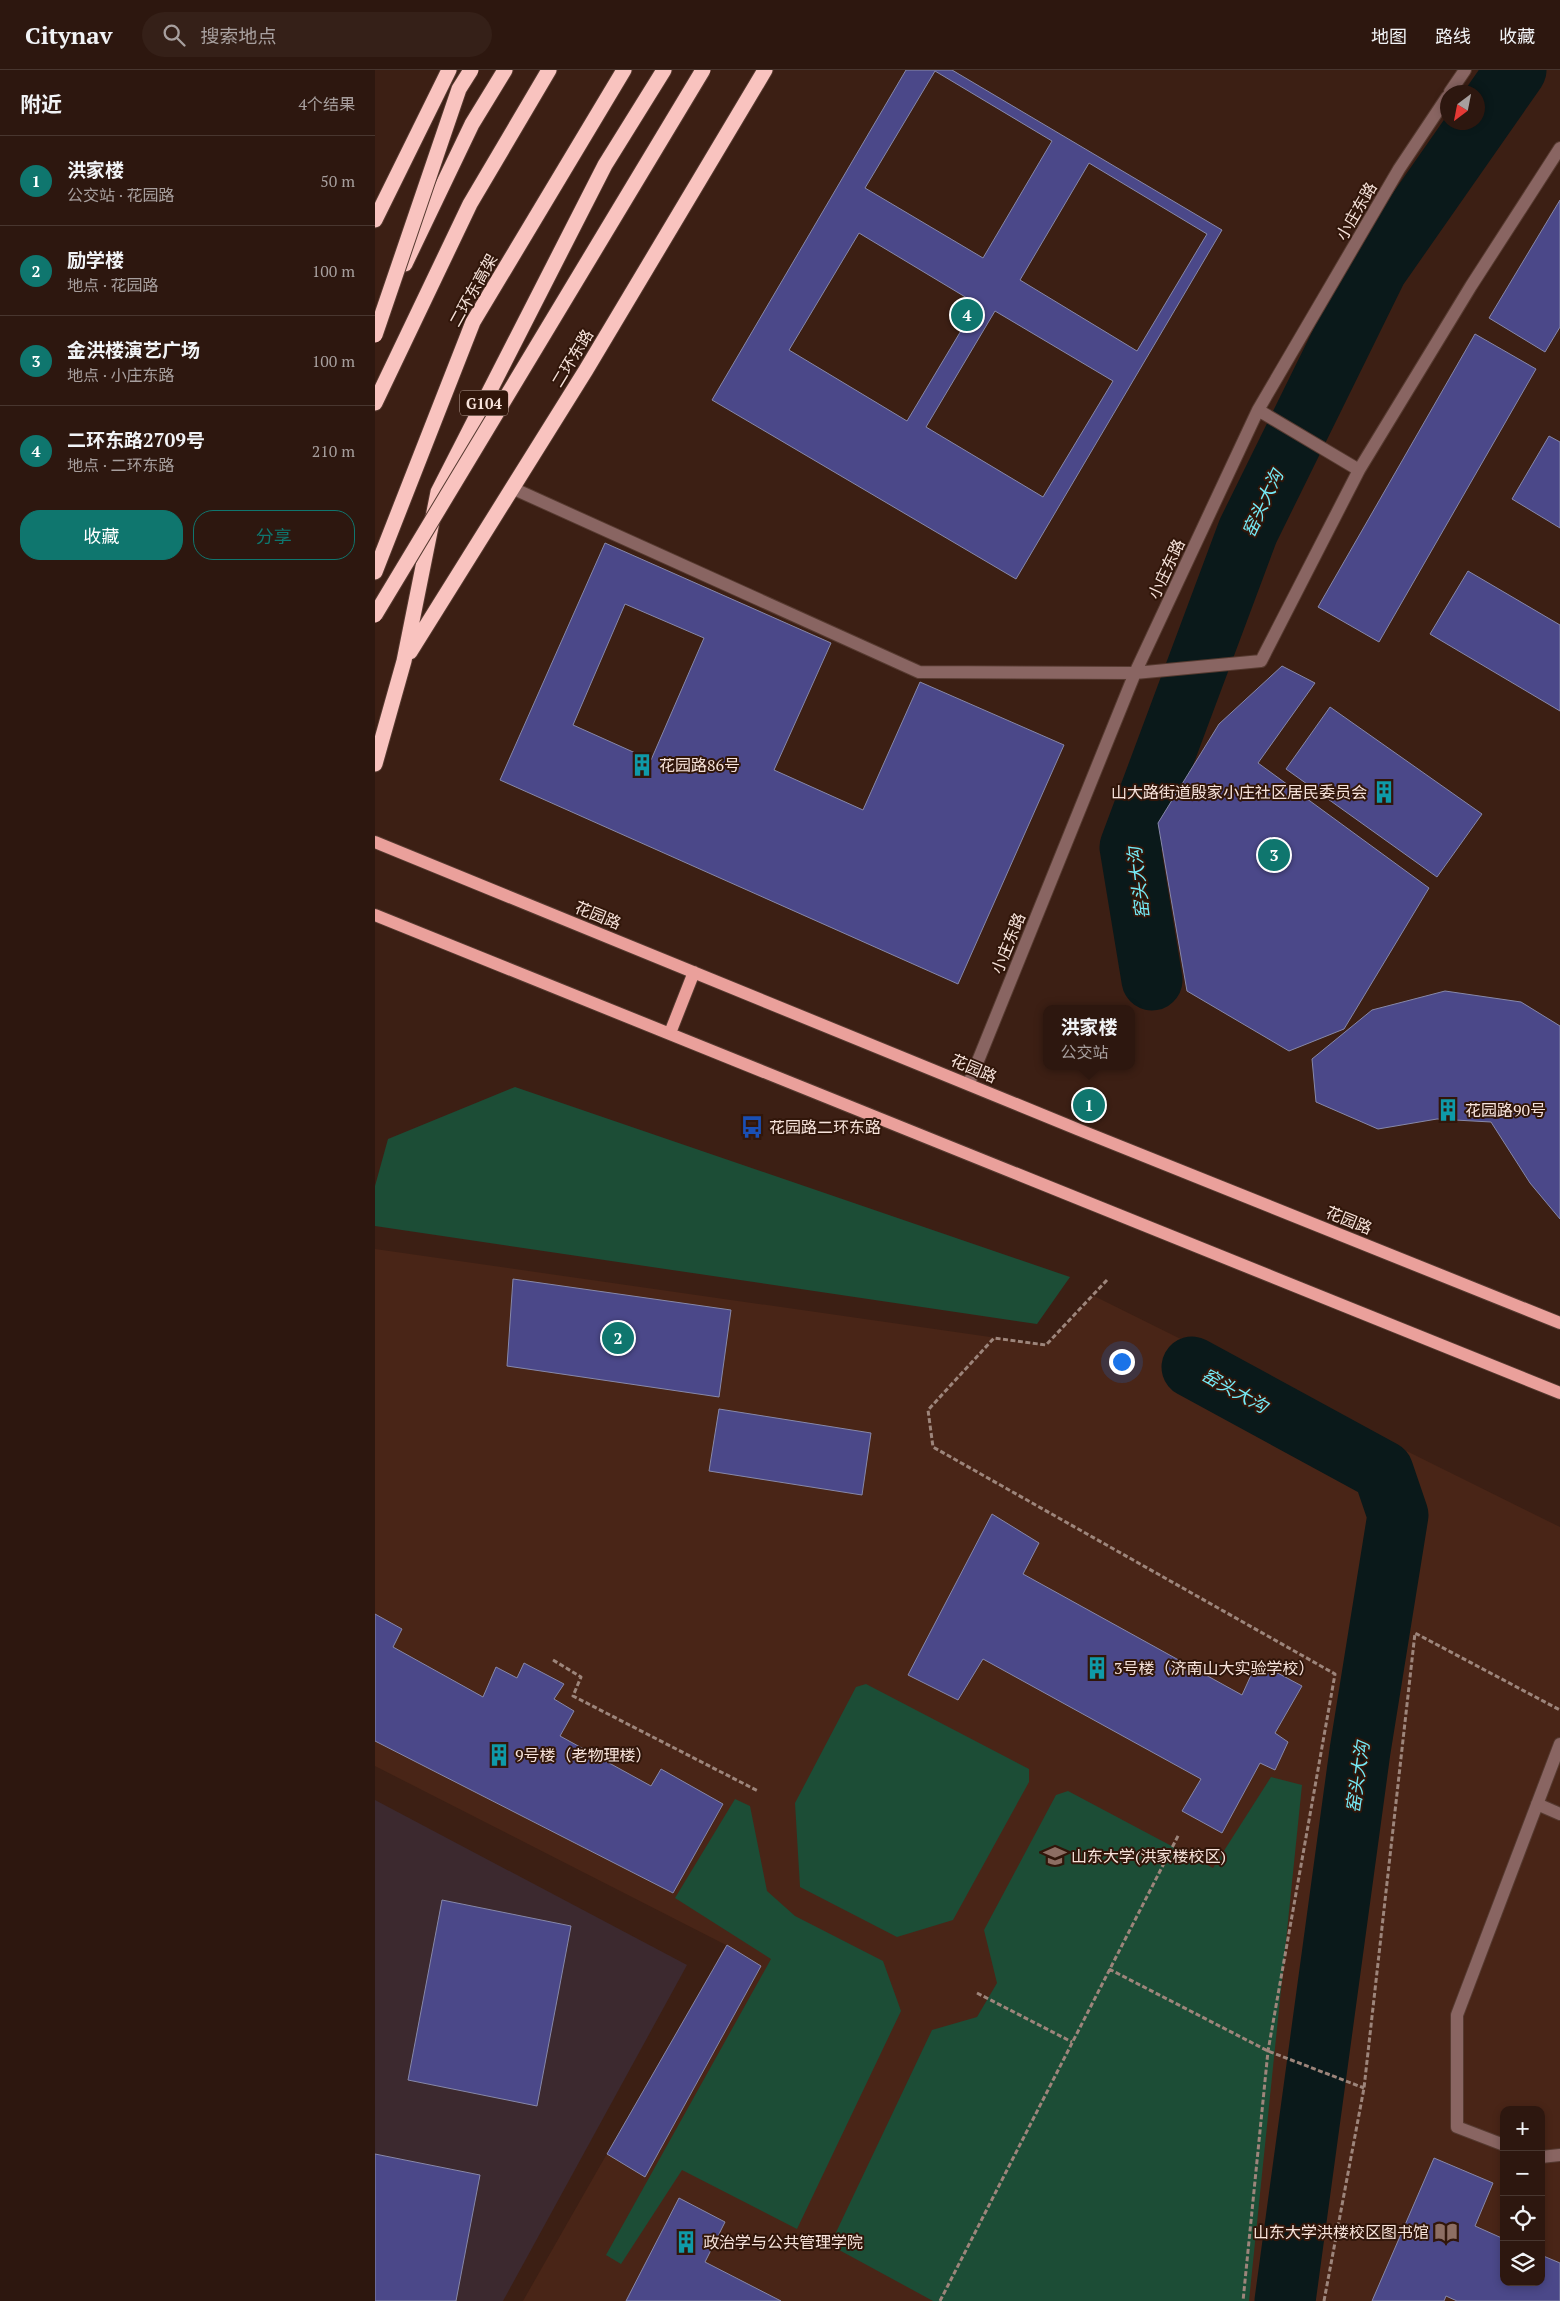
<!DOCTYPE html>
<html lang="zh">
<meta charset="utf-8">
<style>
body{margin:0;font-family:"PT Serif","Noto Sans SC",serif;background:#352018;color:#f1f3f6}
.controls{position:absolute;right:15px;bottom:15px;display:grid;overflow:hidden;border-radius:10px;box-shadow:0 2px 8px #0003}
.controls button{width:45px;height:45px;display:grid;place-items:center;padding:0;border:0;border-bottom:1px solid #48362f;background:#2d170f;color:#f1f3f6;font:25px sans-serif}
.compass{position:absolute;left:1065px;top:15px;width:45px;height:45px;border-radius:50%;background:#2d170f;box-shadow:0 2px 8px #0003;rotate:212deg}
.you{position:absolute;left:746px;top:1291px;width:18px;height:18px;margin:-12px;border:4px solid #fff;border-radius:50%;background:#1a73e8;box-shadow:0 0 0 8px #1a73e833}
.badge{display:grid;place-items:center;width:32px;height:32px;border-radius:50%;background:#0f766e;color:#fff;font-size:16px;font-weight:700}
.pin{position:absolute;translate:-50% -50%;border:2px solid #fff;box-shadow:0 1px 5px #0006}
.popup{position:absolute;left:668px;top:935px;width:92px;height:65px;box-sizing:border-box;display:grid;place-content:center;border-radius:10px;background:#2d170f;filter:drop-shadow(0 1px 4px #0005);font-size:16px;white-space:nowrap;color:#a79f9e}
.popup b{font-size:19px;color:#f1f3f6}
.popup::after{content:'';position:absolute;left:50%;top:100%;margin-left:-10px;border:10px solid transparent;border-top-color:#2d170f}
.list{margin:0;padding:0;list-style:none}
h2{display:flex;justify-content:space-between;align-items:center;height:65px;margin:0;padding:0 20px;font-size:21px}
h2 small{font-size:16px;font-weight:400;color:#a79f9e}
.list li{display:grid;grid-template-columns:32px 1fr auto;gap:15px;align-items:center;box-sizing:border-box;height:90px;padding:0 20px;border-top:1px solid #48362f}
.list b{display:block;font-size:19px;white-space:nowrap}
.list p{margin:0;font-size:16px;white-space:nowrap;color:#a79f9e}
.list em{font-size:16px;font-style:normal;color:#a79f9e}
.actions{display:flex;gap:10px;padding:15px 20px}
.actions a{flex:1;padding:11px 0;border:1px solid #0f766e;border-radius:20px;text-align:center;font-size:18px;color:#0f766e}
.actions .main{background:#0f766e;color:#fff}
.icon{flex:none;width:28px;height:28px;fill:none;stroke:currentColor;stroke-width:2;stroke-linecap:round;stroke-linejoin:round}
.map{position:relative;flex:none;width:1185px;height:2231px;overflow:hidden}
header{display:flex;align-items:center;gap:30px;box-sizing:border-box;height:70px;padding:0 25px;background:#2d170f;border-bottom:1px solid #48362f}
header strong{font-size:24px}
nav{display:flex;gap:28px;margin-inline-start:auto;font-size:18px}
.search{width:350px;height:45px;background:#352018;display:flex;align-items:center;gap:12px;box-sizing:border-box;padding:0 18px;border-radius:28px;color:#a79f9e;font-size:19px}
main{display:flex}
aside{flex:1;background:#2d170f}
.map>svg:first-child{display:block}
.commercial{fill:#3c292f}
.built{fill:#492517;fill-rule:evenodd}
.green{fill:#1c4d36}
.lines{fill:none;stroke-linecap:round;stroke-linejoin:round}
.river{stroke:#0a191a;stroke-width:61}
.building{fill:#4b4889;stroke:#8788a9;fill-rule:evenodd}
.minor-casing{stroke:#563a30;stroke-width:14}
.major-casing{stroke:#563a30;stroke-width:14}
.highway-casing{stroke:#563a30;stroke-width:17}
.path{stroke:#9d857b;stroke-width:3;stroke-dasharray:5 2.5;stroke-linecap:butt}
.minor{stroke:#896562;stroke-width:12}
.major{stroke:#eaa09b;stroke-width:12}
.highway{stroke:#f9c3bf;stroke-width:15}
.highway-bridge-casing{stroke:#563a30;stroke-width:17;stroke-linecap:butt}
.highway-bridge{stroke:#f9c3bf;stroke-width:15}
.labels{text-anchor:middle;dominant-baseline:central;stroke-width:4;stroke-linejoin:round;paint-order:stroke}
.shield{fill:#31160a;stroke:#bca69c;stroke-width:1}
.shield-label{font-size:15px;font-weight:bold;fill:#f7e3db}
.street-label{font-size:16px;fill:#f7e3db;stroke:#31160a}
.poi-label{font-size:16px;fill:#f7e3db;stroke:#31160a;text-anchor:start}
.water-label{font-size:18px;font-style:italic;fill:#75ebf7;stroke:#31160a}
</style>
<header>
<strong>Citynav</strong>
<div class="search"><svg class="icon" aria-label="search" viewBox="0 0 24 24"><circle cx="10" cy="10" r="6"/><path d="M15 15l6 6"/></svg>搜索地点</div>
<nav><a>地图</a><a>路线</a><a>收藏</a></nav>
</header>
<main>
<aside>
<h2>附近<small>4个结果</small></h2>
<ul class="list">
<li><span class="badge">1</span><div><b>洪家楼</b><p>公交站 · 花园路</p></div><em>50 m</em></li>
<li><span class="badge">2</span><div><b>励学楼</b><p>地点 · 花园路</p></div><em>100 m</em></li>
<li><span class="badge">3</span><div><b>金洪楼演艺广场</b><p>地点 · 小庄东路</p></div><em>100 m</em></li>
<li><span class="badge">4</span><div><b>二环东路2709号</b><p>地点 · 二环东路</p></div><em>210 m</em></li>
</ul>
<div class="actions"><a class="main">收藏</a><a>分享</a></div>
</aside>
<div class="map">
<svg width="1185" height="2231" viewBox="0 0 1185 2231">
<rect width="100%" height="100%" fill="#3c1f14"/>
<path class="commercial" d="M0 1730 312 1895 128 2231H0Z"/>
<path class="built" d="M0 1179 671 1275 719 1226 1185 1457V2231H148L351 1875 0 1696ZM1129 2040H1166V2212H1129Z"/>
<path class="green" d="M140 1017 695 1207 662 1254 0 1156V1116L13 1069Z
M491 1614 654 1699V1712L578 1850 522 1867 425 1817 420 1733 481 1617Z
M896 1707 927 1715 874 2231H558L455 2175 557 1960 602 1947 622 1913 609 1860 681 1725 693 1721 838 1798Z
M360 1729 375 1736 392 1821 420 1846 508 1891 526 1941 422 2159 307 2100 246 2194 231 2185 396 1889 300 1828Z"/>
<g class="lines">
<path class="river" d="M777 910 755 777 873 461 1002 199 1141 0
M817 1297 1008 1401 1023 1445 985 1681 910 2231"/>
</g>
<path class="building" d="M531 0H577L847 160 641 509 337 330Z
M560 1 677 71 608 188 490 118Z
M714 93 832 164 762 281 645 210Z
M1185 130V257L1170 282 1114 248Z
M484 163 602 234 532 351 414 280Z
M620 241 738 311 668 427 551 357Z
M1100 264 1161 299 1004 572 943 537Z
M1174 366 1185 372V458L1137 429Z
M230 473 456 573 399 700 488 740 545 612 689 675 583 914 125 710ZM250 534 329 568 276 690 198 655Z
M1093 501 1185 555V641L1055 564Z
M907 596 940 613 883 693 1054 818 969 959 914 981 812 921 783 753 844 654Z
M955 637 1107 744 1062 807 911 699Z
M1070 921 1146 932 1185 956V1149L1155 1113 1116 1052 1062 1049 1003 1059 941 1032 937 989 997 940Z
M138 1209 356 1240 344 1327 132 1296Z
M344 1339 496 1363 487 1425 334 1401Z
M617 1444 664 1473 648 1504 867 1625 882 1592 927 1616 900 1663 913 1672 900 1700 885 1693 847 1763 807 1741 826 1709 608 1589 583 1630 533 1605Z
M0 1544 27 1559 18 1577 108 1627 121 1597 142 1608 149 1593 189 1614 179 1629 199 1641 185 1666 276 1716 286 1699 348 1734 298 1823 0 1671Z
M67 1830 196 1856 162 2036 33 2010Z
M352 1875 386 1896 270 2107 232 2084Z
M0 2084 105 2105 81 2231H0Z
M1059 2088 1118 2113 1100 2156 1129 2169V2212H1166V2185L1185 2193V2231H1082L1071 2226 1069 2231H997Z
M304 2128 350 2152 330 2192 406 2231H251Z"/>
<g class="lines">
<defs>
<path id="minor" d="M1075 22 1090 0
M883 340 984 400
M137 418 544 602 760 603 886 591 984 400 1096 216 1185 78
M594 1013 760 603 883 340 1024 99 1072 27
M1162 1734 1185 1744
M1129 2075 1082 2057V1945L1185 1674
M1166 2087 1185 2085"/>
<path id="major" d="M0 772 702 1059 1185 1253
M0 845 1185 1323
M295 963 319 902"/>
<path id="highway" d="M0 150 74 0
M30 194 97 54 130 0
M0 333 95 134 174 0
M0 502 98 252 249 0
M35 582 211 300 390 0
M0 694 29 591 63 422 230 95 289 0"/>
</defs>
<use href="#minor" class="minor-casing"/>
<use href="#major" class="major-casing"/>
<use href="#highway" class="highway-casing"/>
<path class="path" d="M732 1210 671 1275 619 1268 553 1340 558 1377 960 1604 893 1981 868 2231
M178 1590 206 1607 198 1626 383 1721
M734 1899 893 1981 989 2018
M602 1923 697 1972
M565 2231 804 1764
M949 2231 989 2018 1040 1563 1185 1640"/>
<use href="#minor" class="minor"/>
<use href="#major" class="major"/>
<use href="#highway" class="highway"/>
<defs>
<path id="highway-bridge" d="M0 265 84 19 96 0
M0 545 328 0"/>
</defs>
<use href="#highway-bridge" class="highway-bridge-casing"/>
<use href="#highway-bridge" class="highway-bridge"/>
</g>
<defs>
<symbol id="building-bare" viewBox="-9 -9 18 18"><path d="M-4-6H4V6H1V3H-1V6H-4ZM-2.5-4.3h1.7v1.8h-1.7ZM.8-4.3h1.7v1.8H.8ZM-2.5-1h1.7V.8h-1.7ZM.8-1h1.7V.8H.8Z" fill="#0f9aa8" stroke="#31160a" stroke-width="2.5" paint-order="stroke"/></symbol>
<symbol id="bus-bare" viewBox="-9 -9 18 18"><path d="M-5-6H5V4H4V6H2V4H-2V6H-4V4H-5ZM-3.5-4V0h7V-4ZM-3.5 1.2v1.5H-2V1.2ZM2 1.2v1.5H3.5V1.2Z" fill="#1a4fb4" stroke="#31160a" stroke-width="2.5" paint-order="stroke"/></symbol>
<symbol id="university-bare" viewBox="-9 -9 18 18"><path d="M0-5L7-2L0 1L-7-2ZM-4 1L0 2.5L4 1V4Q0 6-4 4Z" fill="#8d6e63" stroke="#31160a" stroke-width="2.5" paint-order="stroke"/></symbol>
<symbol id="library-bare" viewBox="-9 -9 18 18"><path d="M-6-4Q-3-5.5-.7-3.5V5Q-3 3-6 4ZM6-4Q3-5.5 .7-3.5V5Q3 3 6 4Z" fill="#8d6e63" stroke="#31160a" stroke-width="2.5" paint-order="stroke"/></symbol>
</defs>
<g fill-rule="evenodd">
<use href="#building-bare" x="251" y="679" width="32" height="32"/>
<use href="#building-bare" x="993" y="706" width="32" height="32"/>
<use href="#building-bare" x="1057" y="1024" width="32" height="32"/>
<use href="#bus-bare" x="361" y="1041" width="32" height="32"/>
<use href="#building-bare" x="706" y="1582" width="32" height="32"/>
<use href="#building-bare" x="108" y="1669" width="32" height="32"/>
<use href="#university-bare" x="664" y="1770" width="32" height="32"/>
<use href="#library-bare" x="1055" y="2146" width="32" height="32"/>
<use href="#building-bare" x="295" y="2156" width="32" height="32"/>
</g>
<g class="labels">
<rect class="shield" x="85" y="320.5" width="48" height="25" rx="4"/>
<g class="shield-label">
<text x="109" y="333">G104</text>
</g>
<g class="street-label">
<text transform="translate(981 141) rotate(-60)">小庄东路</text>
<text transform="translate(98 220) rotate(-61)">二环东高架</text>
<text transform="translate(197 288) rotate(-59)">二环东路</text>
<text transform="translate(791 499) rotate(-65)">小庄东路</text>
<text transform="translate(223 845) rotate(22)">花园路</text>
<text transform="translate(633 873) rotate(-68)">小庄东路</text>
<text transform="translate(599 998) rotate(23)">花园路</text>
<text transform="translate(974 1150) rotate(22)">花园路</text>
</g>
<g class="poi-label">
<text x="284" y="695">花园路86号</text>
<text x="992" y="722" text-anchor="end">山大路街道殷家小庄社区居民委员会</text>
<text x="1090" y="1040">花园路90号</text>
<text x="394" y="1057">花园路二环东路</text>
<text x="739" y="1598">3号楼（济南山大实验学校）</text>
<text x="140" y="1685">9号楼（老物理楼）</text>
<text x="696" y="1786">山东大学(洪家楼校区)</text>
<text x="1054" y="2162" text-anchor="end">山东大学洪楼校区图书馆</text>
<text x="328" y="2172">政治学与公共管理学院</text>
</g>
<g class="water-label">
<text transform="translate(887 433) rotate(-65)">窑头大沟</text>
<text transform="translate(763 813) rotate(-97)">窑头大沟</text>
<text transform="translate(860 1320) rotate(29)">窑头大沟</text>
<text transform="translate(982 1707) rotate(-82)">窑头大沟</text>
</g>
</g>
</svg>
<div class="controls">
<button>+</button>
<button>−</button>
<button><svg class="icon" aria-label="locate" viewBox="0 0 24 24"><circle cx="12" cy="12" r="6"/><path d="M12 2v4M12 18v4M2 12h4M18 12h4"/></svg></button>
<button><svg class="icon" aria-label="layers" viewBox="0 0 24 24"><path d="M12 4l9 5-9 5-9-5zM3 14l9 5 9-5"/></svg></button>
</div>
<svg class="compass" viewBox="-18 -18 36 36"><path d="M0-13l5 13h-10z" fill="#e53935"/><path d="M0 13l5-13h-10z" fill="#a79f9e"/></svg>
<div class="you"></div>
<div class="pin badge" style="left:714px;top:1035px">1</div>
<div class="popup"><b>洪家楼</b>公交站</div>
<div class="pin badge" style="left:243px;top:1268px">2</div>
<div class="pin badge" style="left:899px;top:785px">3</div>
<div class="pin badge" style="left:592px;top:245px">4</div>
</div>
</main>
